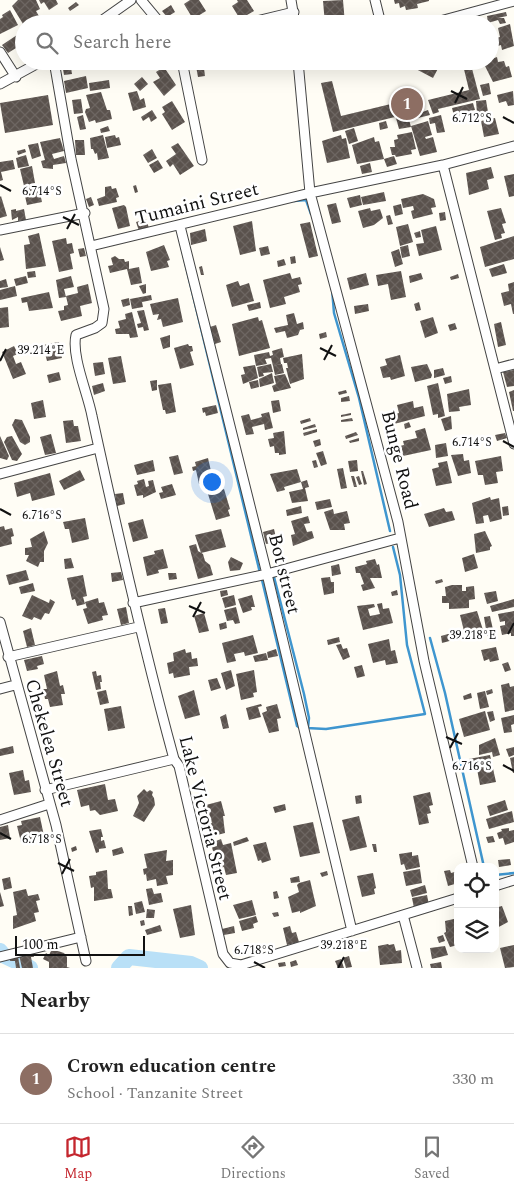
<!DOCTYPE html>
<meta charset="utf-8">
<style>
body{margin:0;font-family:Spectral,serif;background:#f6f6f6;color:#222}
.controls{position:absolute;right:15px;bottom:15px;display:grid;overflow:hidden;border-radius:10px;box-shadow:0 5px 20px #0002}
.controls button{width:45px;height:45px;display:grid;place-items:center;padding:0;border:0;border-bottom:1px solid #e0e0e0;background:#fff;color:#222;font:25px sans-serif}
.scale{position:absolute;left:15px;bottom:12px;width:130px;box-sizing:border-box;padding-left:5px;border:2px solid #111;border-top:0;font-size:14px;line-height:18px;white-space:nowrap;color:#111;-webkit-text-stroke:4px #fff;paint-order:stroke}
.you{position:absolute;left:211px;top:481px;width:18px;height:18px;margin:-12px;border:4px solid #fff;border-radius:50%;background:#1a73e8;box-shadow:0 0 0 8px #1a73e833}
.badge{display:grid;place-items:center;width:32px;height:32px;border-radius:50%;background:#c4262e;color:#fff;font-size:16px;font-weight:700}
.pin{position:absolute;translate:-50% -50%;border:2px solid #fff;box-shadow:0 1px 5px #0006}
.list{margin:0;padding:0;list-style:none}
h2{display:flex;justify-content:space-between;align-items:center;height:65px;margin:0;padding:0 20px;font-size:21px}
h2 small{font-size:16px;font-weight:400;color:#767676}
.list li{display:grid;grid-template-columns:32px 1fr auto;gap:15px;align-items:center;box-sizing:border-box;height:90px;padding:0 20px;border-top:1px solid #e0e0e0}
.list b{display:block;font-size:19px;white-space:nowrap}
.list p{margin:0;font-size:16px;white-space:nowrap;color:#767676}
.list em{font-size:16px;font-style:normal;color:#767676}
.icon{flex:none;width:28px;height:28px;fill:none;stroke:currentColor;stroke-width:2;stroke-linecap:round;stroke-linejoin:round}
.map{position:relative;flex:none;width:514px;height:968px;overflow:hidden}
.search{position:absolute;background:#fff;box-shadow:0 5px 20px #0002;left:15px;right:15px;top:15px;height:55px;display:flex;align-items:center;gap:12px;box-sizing:border-box;padding:0 18px;border-radius:28px;color:#767676;font-size:19px}
.sheet{height:155px;background:#fff}
nav{display:flex;justify-content:space-around;align-items:center;box-sizing:border-box;height:70px;border-top:1px solid #e0e0e0;background:#fff;font-size:14px;color:#767676}
nav a{display:grid;justify-items:center;gap:2px}
nav .on{color:#c4262e}
.map>svg:first-child{display:block}
.lines{fill:none;stroke-linecap:round;stroke-linejoin:round}
.stream{stroke:#3f96cf;stroke-width:2.5}
.river{stroke:#b9e0f7;stroke-width:16}
.building{fill:url(#building-cross-hatch)}
.minor-casing{stroke:#444;stroke-width:11}
.minor{stroke:#fff;stroke-width:9}
.ticks{fill:none;stroke:#111;stroke-width:2}
.labels{text-anchor:middle;dominant-baseline:central;stroke-width:5;stroke-linejoin:round;paint-order:stroke}
.street-label{font-size:19px;fill:#111;stroke:#fff}
.ticks-label{font-size:12px;text-anchor:middle;fill:#111;stroke:#fff;stroke-width:5;stroke-linejoin:round;paint-order:stroke}
</style>
<div class="map">
<svg width="514" height="968" viewBox="0 0 514 968">
<defs>
<pattern id="building-cross-hatch" width="8" height="8" patternUnits="userSpaceOnUse" patternTransform="scale(1.25)"><rect width="8" height="8" fill="#5a524d"/><path d="M0 0l8 8M0 8l8-8" fill="none" stroke="#6d6662"/></pattern>
</defs>
<rect width="100%" height="100%" fill="#fffdf5"/>
<g class="lines">
<path class="stream" d="M294 201 306 200 311 214
M179 237 260 573
M332 289 334 313 359 398 390 531
M270 578 274 577 304 694 309 718 308 728
M265 579 262 580 297 726 300 728
M430 638 445 693 484 867
M307 728 326 729 425 714 407 645 400 575 393 547
M495 875 514 873"/>
<path class="river" d="M0 951 3 955 30 968
M119 968 129 957 191 964 200 968"/>
</g>
<path class="building" d="M18 0H36L40 9 36 11 40 18 32 24H23L12 6Z
M39 0H56L58 4 49 10 44 2 41 4Z
M190 0H199L206 11 193 19 184 4Z
M237 0H247L254 11 240 19 232 6 238 2Z
M343 0 345 24H325L323 1Z
M394 0H429V1L417 4 418 8 406 10 405 6 400 8 399 3 395 4Z
M76 2 79 5 70 11 68 8Z
M171 5 175 12 167 17 162 11Z
M10 10 18 25 0 34V19L3 17 2 15Z
M506 12 507 16 498 18H504L506 23 500 24 498 20 488 23 487 16Z
M510 24 514 46 502 50 501 45 495 47 492 39 500 37 498 28Z
M20 33 24 43 8 53 2 45Z
M497 57 498 62 504 61 506 67 509 66 512 77 493 82 483 62Z
M70 61 72 74 64 75 62 63Z
M195 61H203L205 76 198 77Z
M417 61H442L433 78 414 68Z
M462 61H470L480 99 438 109 439 112 433 114 428 100 469 90Z
M164 67 176 85 164 96 153 82 160 78 156 72Z
M86 76 88 88 66 93 64 81Z
M142 77 148 84 140 91 134 84Z
M109 80 110 88 90 91 89 83Z
M332 81 341 116 420 97 424 110 333 132 321 83Z
M489 83 491 94 483 96 480 85Z
M137 91 140 100 144 98 146 107 133 111 128 93Z
M513 91 514 105 508 106 506 101 499 103 497 95Z
M101 92 107 110H110L112 119 96 123 95 120 89 122 85 112 86 109 90 108 86 95Z
M48 95 53 125 5 133 0 103Z
M81 99 83 113 74 114 72 100Z
M486 100 488 112 477 113 476 101Z
M172 101 185 122 172 130 162 114 165 112 162 107Z
M473 103 475 110 470 111V114L454 116 452 108Z
M152 110 157 118 151 122 149 117 143 121 141 117Z
M428 110 430 115 418 118 417 114Z
M83 115 86 129 80 130 77 117Z
M441 115 445 132 437 133 435 123 430 124 429 118Z
M408 116 411 127 399 129 396 118Z
M495 118 499 134 484 137 481 121Z
M386 121 388 128 380 130 379 123Z
M428 121 432 135 425 137 426 139 433 137 437 152 420 156 411 126Z
M108 126 110 131 101 133 100 129Z
M354 128 358 141 349 144 345 131Z
M412 132 416 149 411 150 412 154 396 157 395 155H392L390 147H395L394 140 398 139 397 135Z
M103 135 109 158 98 160 97 153 95 154 93 149H91L90 138Z
M115 135 116 138 119 137 121 145 107 148 105 137Z
M341 135 342 139 346 138 350 158 327 163 322 141Z
M374 137 375 142 379 141 384 159 357 164 352 145Z
M60 138 64 151 52 154 54 159 64 156 66 163 53 165V169L43 168 41 161 45 160 40 142Z
M75 140H84L85 155H76Z
M38 143 41 156 32 159 28 145Z
M178 143 194 166 180 175 173 164 170 167 166 161 176 154 171 147Z
M25 149 26 152 18 155 17 151Z
M152 149 157 158 148 163 143 155Z
M26 155 29 166 18 168 16 158Z
M394 156 397 164 387 167 384 159Z
M13 160 15 169 1 172 3 180 0 181V162Z
M158 160 163 168 154 173 149 165Z
M370 163 372 172 362 174 360 166Z
M32 166 35 183 24 186 20 169Z
M491 167 494 178 487 180 489 189 469 195 466 173Z
M514 174V196L509 197 504 176Z
M38 184 42 202 27 205 23 187Z
M136 185 138 192 135 193 133 186Z
M111 186 112 189 116 188 119 197 116 198 117 202 99 206 97 199 105 196V187Z
M384 192 386 201 363 205 361 197Z
M423 194 434 199 436 207 431 208 433 214 413 219 411 211 414 210 413 206 403 208 401 199Z
M360 195 362 205 350 208 347 198Z
M1 196 7 216 0 218V197Z
M91 197 94 205 89 207 86 199Z
M336 203 341 222 332 224 327 205Z
M401 204 403 214 395 216 393 206Z
M124 205 126 207 130 226 118 229 112 208Z
M370 208 371 211 380 209 383 218 374 225 363 228 358 211Z
M501 208 506 223 502 224 505 233 501 234 502 238 495 240 487 211Z
M16 209V211L24 209 26 220 18 221V217L12 220 11 210Z
M445 212 446 220 440 221 439 213Z
M390 215 393 224 388 225 386 216Z
M146 219 149 228 139 231 136 222Z
M252 221 256 251 240 255 233 226Z
M310 222 318 256 309 258 300 224Z
M408 224 413 242 400 246 396 227Z
M436 226 442 250 419 256 416 244 424 243 421 230Z
M205 229 207 241 191 245 190 233Z
M420 231 421 237 416 238 414 233Z
M39 233 46 266 26 269 24 245 30 244 28 236Z
M514 236V259L485 267 480 247Z
M66 238 67 244 72 243 74 253 70 254 73 269 59 272 52 241Z
M164 245 170 260 167 261 169 267 151 271 146 252Z
M408 245 410 256 402 258 400 247Z
M268 246 270 254 261 256 259 248Z
M0 247 4 260 0 261Z
M84 248 86 256 80 257 78 249Z
M399 249 403 264 395 267 391 252Z
M115 256 119 259H124L125 262 129 261V269L139 267 142 283 131 285 127 269 110 273 108 266 113 265 111 258Z
M295 256 296 263 291 264 290 257Z
M284 259 286 265 278 267 277 261Z
M504 264 507 273 492 277 489 269Z
M202 266 204 275H201L199 267Z
M35 271 36 277 28 278 27 272Z
M401 271 406 297 391 300 388 284 378 286 376 275Z
M290 273 292 279 300 277 302 284 298 285 300 292 284 297 286 304 270 308 263 280Z
M366 273 369 285 350 290 347 278Z
M421 273 423 279 410 283 409 276Z
M458 274 459 278 451 280 450 277Z
M26 276 28 283 16 286 14 279Z
M71 276 74 287 64 289 66 297 59 298 56 280Z
M6 279 8 287 0 288V281Z
M238 281 240 286 249 283 254 301 232 307 226 285Z
M514 282V314H513L511 304 504 306 501 293 509 291 508 284Z
M88 284 92 303 80 306 82 316 61 321 58 311 64 310V306L68 305 66 296 78 293 77 287Z
M146 284V293L143 294 139 286Z
M15 286 17 296 0 300V290Z
M49 292 53 308 29 311 27 302 22 303 21 298Z
M151 295 152 300 142 302 143 307 132 309 130 299Z
M129 298 130 305 123 307 121 300Z
M178 298 183 322 163 327 161 319 157 320 159 314 153 315 150 304Z
M260 302 261 308 249 311 247 305Z
M419 302 421 310 416 311 414 304Z
M368 304 369 311 355 314 354 306Z
M8 307 9 327 0 328V308Z
M144 310 149 330 144 331 143 327 138 328 137 324 141 323 137 311Z
M132 312 138 337 130 338 129 334H116L115 329 120 328 118 321 126 319 125 314Z
M294 313 297 324 303 322 304 329 300 330 298 335 287 338 285 331 276 333 274 328 288 325 286 315Z
M258 317 259 321 262 320 270 348 239 356 232 324Z
M433 317 438 333 425 338 420 321Z
M501 322 506 345 498 347 494 324Z
M455 323 457 329 450 331 448 325Z
M216 325 221 342 215 344 210 327Z
M326 332 327 337 320 339 319 334Z
M170 335V347L163 349 160 338Z
M59 342 62 358 47 361 43 345Z
M188 344 189 346H192L193 351 190 352 194 365 180 369 174 348Z
M14 346 18 354 13 356 16 364 21 362 26 374 13 379 2 352Z
M282 348 284 357 280 358 281 364 273 366 271 358 265 359 267 364 256 366 254 355 269 352 270 356 273 355 272 351Z
M302 354 304 379 290 384 286 368H288L287 363H284L283 358Z
M400 355 405 376 391 380 390 377 383 378 380 367 387 365 385 359Z
M121 356 126 382 113 384 108 358Z
M103 362 105 374 95 376 93 363Z
M271 364 273 372 263 373 264 376 259 377 257 367Z
M282 364 284 373 275 375 273 366Z
M427 364 432 375 431 378 415 382 411 367Z
M255 365 258 378 243 384 241 375 245 374 243 367Z
M443 368 445 375 434 378V370Z
M514 370V386L507 387 503 372Z
M59 372 61 380 49 383 47 375Z
M272 373 274 383 260 387 259 379Z
M285 374 291 388 274 392 272 386 276 384 274 376Z
M451 376 452 382 445 384 443 378Z
M157 380V390L152 391 150 381Z
M258 380 259 387 251 389 249 382Z
M103 383 105 391 94 395 92 386Z
M171 383 176 412 166 414 165 410H163L158 385Z
M438 383 445 416 438 418V414L433 415 427 386Z
M469 389 471 405 459 407 460 411 449 412 447 394Z
M346 390 347 393 339 395 338 392Z
M514 390V411H513L509 392Z
M349 396 350 401 341 402V398Z
M43 400 46 417 34 419 31 403Z
M279 400 281 411 273 413 271 401Z
M413 401 414 408 423 406 425 416 390 425 387 416 399 413 397 405Z
M216 405 218 413 206 416 205 412 203 413 202 408Z
M269 412 273 428 265 430 264 424 252 427 254 434 246 435 241 416 249 414 251 420 262 417 261 414Z
M351 413V415L341 417V415Z
M451 416 452 429 445 431 441 419Z
M310 418 311 421 301 424 300 421Z
M352 418 353 421 341 422V420Z
M15 419 22 420 30 437V442L25 445 20 442 12 425Z
M73 420 74 426H78L81 441 66 443 63 421Z
M409 422 411 427 405 429 404 424Z
M315 424 316 427 303 430V428Z
M425 428 431 450 403 456 400 446 404 445 403 441 417 438 415 431Z
M317 429V432L304 436 303 433Z
M284 431 286 454 279 455V453H275L274 446 270 447 268 439 274 438 273 433Z
M356 432 358 435 346 439 345 436Z
M505 433 507 438 497 441 495 435Z
M51 434 56 453 45 455 40 437Z
M0 436 9 456 7 460 0 458Z
M12 436 22 454 17 461 12 460 4 442 7 437Z
M359 438V441L350 443 349 441Z
M320 439 321 445 315 447 313 441Z
M446 443 448 456 436 458 435 445Z
M323 451 327 464 321 466 316 453Z
M463 454 464 461 469 460 471 473 458 476 451 455Z
M178 455 183 473 174 475 169 457Z
M501 456 503 471 496 472 498 483 485 485 483 475H478L475 461Z
M208 458 213 480 199 484 196 470 193 471 192 467 196 466 195 462Z
M153 460 155 471 137 475 134 465Z
M316 460 318 467 314 468 312 461Z
M357 460 358 471 350 472 348 461Z
M447 461 452 483 436 486 432 469 439 467 438 463Z
M343 468 347 488 341 489 337 469Z
M297 469 301 482 284 487 285 490 277 492 270 474Z
M80 470 85 480 64 490 59 481Z
M361 471H363L367 484 364 485Z
M50 473 55 495 32 501 30 493 17 497 14 483Z
M351 476H354L357 487H354Z
M359 476 362 484 359 485 356 477Z
M144 479 146 487 149 486 148 481 153 480 156 492 143 498V495L137 496 134 485 138 484 137 481Z
M307 480 309 487 305 488 308 501 292 503 289 492 303 489 301 482Z
M172 484 176 495 161 499 159 493 163 492 161 487Z
M224 489 230 509 228 510 230 516 216 520 208 494Z
M123 493 125 504 117 506 115 494Z
M490 497 491 500 499 498 502 519 490 522 488 515 483 516 484 523 476 524 472 503Z
M330 499 332 507 317 510 315 502Z
M301 506 302 513 287 516 286 510Z
M508 506 509 515 503 516 502 507Z
M444 508 446 512 452 511 455 520 429 527 424 514Z
M333 509 334 514 347 511 350 523 344 524 345 530H330L324 512Z
M308 516 310 523 304 524 307 532 312 531 314 538 293 546 291 535 295 534 291 521Z
M85 518 89 539 72 543 69 529H65L63 522Z
M143 519 148 538 133 542 128 523Z
M4 526 5 530 12 528 14 536 11 537 12 544 0 547V527Z
M221 529 226 547 201 553 195 535Z
M274 529 277 542 266 544 263 532Z
M44 531 48 543 44 551V562H40L38 567 26 561 29 555H25V548L32 547 30 539Z
M485 531 492 546 490 547V550L476 553 474 534Z
M196 544 198 551 203 554 205 561 210 565 213 575 198 579 189 546Z
M163 549 168 568 158 570 159 573 147 576 143 557 155 554 154 551Z
M474 554 478 568 465 572 462 558Z
M231 557 243 563 240 570 230 571 228 562Z
M71 558 74 568 65 569 64 559Z
M375 559 377 565 379 564 382 578H370L375 588 363 591 361 585 364 584 363 581 360 573H356L355 567 367 564 366 561Z
M339 564 341 574 332 576 331 566Z
M26 570 29 580 9 585 6 575Z
M121 572 123 580 112 582 111 573Z
M168 573H176L177 579 169 580Z
M83 575 87 596 83 597 85 604 77 606 75 599 72 600 67 578Z
M330 577 331 582H334V593L324 595 321 578Z
M442 579 443 582 436 584 435 581Z
M33 583 35 591 21 594 19 587Z
M452 585H462V591H466V587L474 586 475 599 469 600V608L449 609V603H442V596H446L445 587Z
M227 590 228 595 221 597 220 591Z
M397 590 398 595 392 596 391 592Z
M496 591 498 601 487 604 484 593Z
M32 595 49 603 50 599 55 602 49 614 45 613 41 620 34 617 32 620 22 616Z
M234 595 236 605 225 608 222 598Z
M252 595 255 607H251L252 610 243 613 238 599Z
M98 598 99 603 104 602 108 615 102 616 103 620 88 624 83 609 87 608 85 602Z
M514 599V607L492 612 490 606Z
M382 603 383 609 389 608 393 623 363 630 357 606 374 604 375 607 368 609 370 616 380 614 377 604Z
M126 607 129 623 121 625 117 609Z
M236 607 240 623 235 624 233 620 227 621 224 610Z
M165 608 168 623 161 624 158 609Z
M477 611 483 630 465 635 460 615Z
M514 611V636H511V633L502 635 500 626 505 625V621L500 622 498 614Z
M204 613 209 631 199 633 194 616Z
M490 616 494 634 487 636 484 617Z
M226 622 227 628 220 630 219 624Z
M31 628 35 645 27 647 23 631Z
M455 632 457 639 442 643 441 636Z
M253 635 258 653 245 656 244 652 234 654 236 661 227 663 222 643Z
M339 637 340 642 328 645 327 640Z
M389 639 391 651 395 650 398 663 386 665 385 660 373 663 368 644Z
M341 644 343 649 347 648 350 657 343 660 336 645Z
M496 647 499 660 490 662 489 659 484 661 481 650Z
M185 649 186 653 191 652 192 659 197 658 198 666 189 667 190 675 174 678 173 673 169 674 167 663 174 661 173 653Z
M276 649 278 656 268 658 267 652Z
M266 653 268 660 255 662 253 656Z
M42 656 44 664 37 666 38 669 27 671 24 660Z
M508 662 511 670 505 672 502 664Z
M362 665 365 676 357 678 354 667Z
M231 670 235 686 226 690 221 673Z
M254 670 257 692 253 693 254 697 241 700 236 674Z
M57 671 60 686 63 685 65 694H61L63 705 50 707 48 699H45L43 689H47L44 675Z
M96 671 97 676 101 675 102 682H100L101 689 96 690 92 672Z
M217 678 221 688 211 691 208 680Z
M509 683 510 687 514 686V710L505 712 501 685Z
M492 689 493 693 487 695 486 691Z
M106 690 109 703 100 705 97 692Z
M194 690 200 715 185 719 178 696Z
M485 691 489 707 480 709 477 693Z
M471 693 472 698 464 700 463 696Z
M261 704 262 706 258 707 261 717 249 720 246 708Z
M277 704 281 718 277 719 279 731 269 733 262 713 267 711 266 707Z
M121 706 125 728 108 731 104 709Z
M485 711 490 730 464 737 459 719Z
M493 711 495 720 490 722 487 712Z
M226 714 229 728 223 729 220 717Z
M514 715V724L511 725 512 732 504 733 501 718Z
M495 738 500 755 493 757 492 752 479 755V745Z
M13 746 14 753 0 756V749Z
M514 747V755L509 757 506 749Z
M490 755 496 782 480 785 477 769 471 770 469 759Z
M514 757V773H513L510 758Z
M23 770 25 781 29 780 31 792 14 795 9 773Z
M105 784 108 800 115 799 118 811 100 815 95 810 90 811 89 805 81 807 77 790Z
M144 789 147 792 150 790 153 792 152 795 154 798 155 805 144 822 133 816 139 803 137 796Z
M430 792 433 805 429 806 431 813 427 814 429 823 419 825 413 796Z
M361 795 362 803 356 804 355 796Z
M505 800 508 810 490 816 487 806Z
M221 801 225 816H223L225 833 213 836 210 824 212 823 206 805Z
M285 804 286 810 275 813 273 807Z
M512 811 514 822 489 829 486 819Z
M359 816 367 847 350 851 342 820Z
M40 817 44 836 21 842 17 826 22 825 21 821Z
M313 822 320 853 300 857 293 826Z
M8 825 10 838 0 840V827Z
M509 828V831L514 830V842L505 845 503 838 499 839 497 833 502 831 501 829Z
M101 829 103 837H101V841L104 840 106 848 99 849V852L96 853 89 831Z
M493 836 495 842 488 843 486 837Z
M247 837 249 841 234 846 233 842Z
M221 839 223 845 231 843 237 873 226 875 224 867 217 869 212 847 217 846 216 841Z
M266 842 271 860 262 863 261 860 258 861 253 845Z
M372 844H376L377 852H374Z
M76 846 77 850 72 852 71 848Z
M122 847 124 853 113 856 112 850Z
M167 850 166 861 173 860V875L166 876 168 884 157 886 156 879 147 881 146 874 144 875 143 869 147 868 144 854Z
M412 852V856L418 855 420 867 406 870 404 864 401 865 399 854Z
M510 859 511 865 499 867 498 860Z
M420 869 422 883 406 886 403 872Z
M107 870 108 889H111L113 898 94 901V887L91 888 89 876 96 875V872Z
M450 870 451 873 458 871V883L448 886 444 871Z
M327 871 328 875 322 877 320 873Z
M373 873 376 888 374 889 375 894 362 897 357 876Z
M299 876 300 882 291 883 290 878Z
M10 877 12 888 4 890 2 879Z
M310 880 316 906 300 913V911L292 913 288 897 299 892 297 885 299 883Z
M425 885 427 893 412 897 410 890Z
M152 888 154 894 161 893 163 902 149 905 146 889Z
M26 889 28 896 38 894 40 900 36 901 39 912 34 913 36 921 13 929V916L17 915 13 892Z
M277 891 279 898 274 899 273 892Z
M0 892 4 906 0 907Z
M427 895 429 905 414 908 412 898Z
M252 900 256 915 239 919 233 905Z
M142 901 145 912 136 914 134 903Z
M191 905 195 935 180 938 173 909Z
M128 906H132L133 915 129 916Z
M502 906 508 922 495 929V908Z
M147 909 155 910 154 918H146Z
M278 912 279 916 274 917 272 913Z
M256 916 258 922 253 924 254 928 242 931 239 921Z
M458 918V945L450 947 444 933 446 932 445 921Z
M144 920 145 925 141 926 140 921Z
M160 925 162 931 147 935 145 930Z
M234 926 235 933 224 935 222 929Z
M290 926 292 933 296 932 299 942 287 945 283 928Z
M443 935 445 941 439 943 437 937Z
M388 944 389 945 394 944 396 951 401 950 402 963 380 965 378 946Z
M514 945V967L505 968 500 948Z
M445 946 448 955 432 959 430 948Z
M52 949 64 953 67 957V967L70 968H49V962L43 959 46 953 49 955Z
M33 952 34 957H31L33 968H22L19 955Z
M18 956 20 968H16L15 961H10V957Z
M349 956 352 967 346 968 343 958Z
M341 959 344 968H338L335 961Z
M296 960 298 965 291 967 290 962Z
M285 962 286 966 279 967 278 963Z
M441 962 442 968H431L430 964Z"/>
<g class="lines">
<defs>
<path id="minor" d="M141 0 161 24
M291 0 295 24
M375 0 381 24
M97 24 131 0
M244 24 294 12
M429 24 514 1
M0 52 16 77
M54 61 71 159 104 309 102 323 95 328 76 335C71 356 88 394 92 416 117 531 143 646 174 759L179 766 223 954 230 963 241 965 458 898
M182 61 202 160
M298 61 310 193 398 522 424 661 473 867
M0 84 42 61
M443 165 514 444
M180 226 267 574 352 931
M0 230 85 213
M91 246 310 193 443 165 514 146
M495 369 514 364
M0 474 98 448
M133 603 267 574 400 538
M0 622 56 825 86 961
M8 657 138 627
M0 689 15 685
M45 790 174 759
M0 820 49 804
M495 886 514 880
M403 915 417 968
M0 957 81 937"/>
</defs>
<use href="#minor" class="minor-casing"/>
<use href="#minor" class="minor"/>
</g>
<path class="ticks" d="M451 91 467 99M455 103 463 87M503 117 514 123M0 185 11 191M63 217 79 225M67 229 75 214M320 348 336 356M324 360 332 345M0 361 6 349M503 441 514 447M0 509 11 515M189 606 205 613M193 617 201 602M508 634 514 623M446 737 462 744M450 748 458 733M503 765 514 771M0 833 11 839M58 863 74 871M62 874 70 859M254 962 265 968M338 968 344 957"/>
<g class="labels">
<g class="street-label">
<text transform="translate(197 204) rotate(-14)">Tumaini Street</text>
<text transform="translate(399 460) rotate(76)">Bunge Road</text>
<text transform="translate(284 574) rotate(76)">Bot street</text>
<text transform="translate(49 743) rotate(74)">Chekelea Street</text>
<text transform="translate(205 818) rotate(76)">Lake Victoria Street</text>
</g>
</g>
<g class="ticks-label">
<text x="472" y="122">6.712°S</text>
<text x="42" y="195">6.714°S</text>
<text x="41" y="354">39.214°E</text>
<text x="472" y="446">6.714°S</text>
<text x="42" y="519">6.716°S</text>
<text x="473" y="639">39.218°E</text>
<text x="472" y="770">6.716°S</text>
<text x="42" y="843">6.718°S</text>
<text x="344" y="949">39.218°E</text>
<text x="254" y="954">6.718°S</text>
</g>
</svg>
<div class="controls">
<button><svg class="icon" aria-label="locate" viewBox="0 0 24 24"><circle cx="12" cy="12" r="6"/><path d="M12 2v4M12 18v4M2 12h4M18 12h4"/></svg></button>
<button><svg class="icon" aria-label="layers" viewBox="0 0 24 24"><path d="M12 4l9 5-9 5-9-5zM3 14l9 5 9-5"/></svg></button>
</div>
<div class="scale">100 m</div>
<div class="you"></div>
<div class="pin badge" style="left:407px;top:104px;background:#8d6e63">1</div>
<div class="search"><svg class="icon" aria-label="search" viewBox="0 0 24 24"><circle cx="10" cy="10" r="6"/><path d="M15 15l6 6"/></svg>Search here</div>
</div>
<section class="sheet">
<h2>Nearby<small></small></h2>
<ul class="list">
<li><span class="badge" style="background:#8d6e63">1</span><div><b>Crown education centre</b><p>School · Tanzanite Street</p></div><em>330 m</em></li>
</ul>
</section>
<nav>
<a class="on"><svg class="icon" aria-label="map" viewBox="0 0 24 24"><path d="M3 6l6-2 6 2 6-2v14l-6 2-6-2-6 2zM9 4v14M15 6v14"/></svg>Map</a>
<a><svg class="icon" aria-label="directions" viewBox="0 0 24 24"><path d="M12 3l9 9-9 9-9-9zM9 14v-3h6M13 9l2 2-2 2"/></svg>Directions</a>
<a><svg class="icon" aria-label="saved" viewBox="0 0 24 24"><path d="M7 4h10v16l-5-4-5 4z"/></svg>Saved</a>
</nav>
